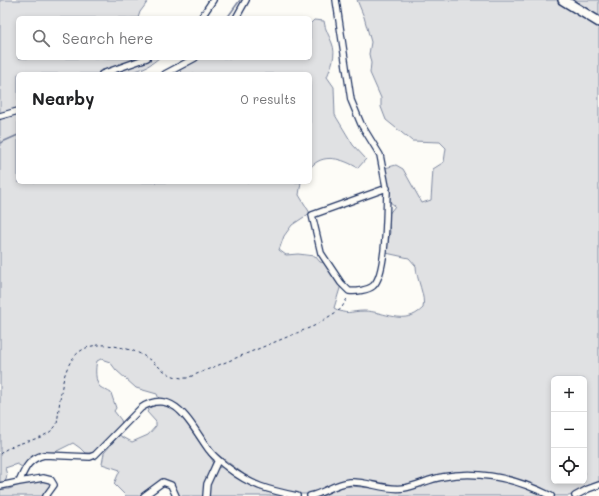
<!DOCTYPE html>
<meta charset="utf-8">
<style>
body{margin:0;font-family:Mali,sans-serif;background:#f6f6f6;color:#202124}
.controls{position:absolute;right:12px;bottom:12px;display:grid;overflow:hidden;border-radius:6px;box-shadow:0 2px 6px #0003}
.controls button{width:36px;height:36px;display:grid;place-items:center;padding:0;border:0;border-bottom:1px solid #e0e0e0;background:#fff;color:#202124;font:20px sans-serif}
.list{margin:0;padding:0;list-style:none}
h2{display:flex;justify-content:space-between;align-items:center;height:52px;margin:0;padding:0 16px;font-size:17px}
h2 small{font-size:13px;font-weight:400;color:#757577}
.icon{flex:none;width:22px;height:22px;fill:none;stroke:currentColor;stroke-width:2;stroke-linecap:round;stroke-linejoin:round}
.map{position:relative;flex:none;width:599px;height:496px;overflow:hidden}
.search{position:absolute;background:#fff;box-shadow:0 2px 6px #0003;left:16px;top:16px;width:296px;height:44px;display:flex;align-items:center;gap:10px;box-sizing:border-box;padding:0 14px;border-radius:6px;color:#757577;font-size:15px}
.panel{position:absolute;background:#fff;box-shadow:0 2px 6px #0003;left:16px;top:72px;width:296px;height:112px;border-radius:6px}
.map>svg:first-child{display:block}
.green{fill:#e0e1e3;stroke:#7e88a0;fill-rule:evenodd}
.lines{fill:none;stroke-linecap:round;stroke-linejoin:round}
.stream{stroke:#76819c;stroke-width:1.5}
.minor-casing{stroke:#1b2f5e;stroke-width:8}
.primary-casing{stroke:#1b2f5e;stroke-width:12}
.path{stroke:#1b2f5e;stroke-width:1;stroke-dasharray:3 3;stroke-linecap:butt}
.minor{stroke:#fdfcf7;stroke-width:5.5}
.primary{stroke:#fdfcf7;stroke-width:9}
</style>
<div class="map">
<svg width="599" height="496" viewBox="0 0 599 496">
<rect width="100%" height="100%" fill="#fdfcf7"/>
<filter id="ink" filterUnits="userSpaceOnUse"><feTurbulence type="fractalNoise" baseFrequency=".025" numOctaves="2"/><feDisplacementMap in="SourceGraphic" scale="8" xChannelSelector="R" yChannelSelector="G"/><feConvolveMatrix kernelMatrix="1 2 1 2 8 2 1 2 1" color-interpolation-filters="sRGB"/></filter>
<g filter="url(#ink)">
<path class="green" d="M0 0H149L140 12 138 18H18V58H139L98 74H18V108L0 113Z
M357 0H557L599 25V483L569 496H555L533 485 475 472 455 473 399 486 346 479 310 494H301L265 487 253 481 213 451 186 412 173 402 159 399 157 394 136 388 116 370 110 362 101 359 97 361C95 368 95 382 100 387 103 389 108 391 111 393L116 408 114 411 121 420 122 424 99 449 92 453H85L80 448 73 443 55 452 33 455 22 467 17 464 5 468 7 475 5 483 0 482V119L18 114V182H301L299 195 310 213 292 225 284 236 279 250 286 255 298 254 315 256 320 262 326 263 341 285 334 308C347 316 350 311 364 311 385 311 404 327 423 308 426 296 416 279 416 266L409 258 386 253 390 232 388 215 395 206 389 201 385 168 396 165 403 169 422 203 431 200 433 169 444 162 446 148 440 142 412 141 386 120 381 107V98L370 73 371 63 369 54 371 42 364 17ZM554 379H584V481H554Z
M570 0H599V18Z
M314 20 324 21C325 30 329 35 332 43 337 55 331 66 327 77L334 87 335 115 353 145 366 159 358 168C343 159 323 152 310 168V74H182L179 69 197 58H310V24Z
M153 58H159C144 71 129 74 109 74Z
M161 404 168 405 178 412 213 461 205 496H177L174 488 161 481 141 496H126L114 484 120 470 102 464 104 453 119 435 132 442 148 435 156 426V422L147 412 150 407Z
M221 467C245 484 256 491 286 496H208L209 485 217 468Z
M454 477C489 477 512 481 544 496H319L342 487 352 486 391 490 413 488Z
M47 480 52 484 44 496H0V489H9L19 485Z"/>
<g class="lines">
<path class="stream" d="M227 18 240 0
M0 143 18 135"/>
<defs>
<path id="minor" d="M336 0 351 100 361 124 380 155 387 192C386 211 387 274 373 286 368 290 356 292 349 291L341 283 321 253 312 215 387 188
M201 18 213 0
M236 18 246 0
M102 74 147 58
M165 74 195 58
M0 116 18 111
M19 482 43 478 51 480 54 485 46 496
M0 486 19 482C25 469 28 459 44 455L90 457 95 455 141 408C175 385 193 429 209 450 214 457 221 462 227 467 251 486 269 490 297 496
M144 496 163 482 171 485 176 496
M206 496 207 484 218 460
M310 496C324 493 336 483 350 482 368 481 385 491 404 488 417 486 429 479 442 477 479 470 517 479 551 496
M575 496 588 489 599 485"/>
<path id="primary" d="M563 0 599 22"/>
</defs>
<use href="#minor" class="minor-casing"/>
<use href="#primary" class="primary-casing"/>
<path class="path" d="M0 454C15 439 46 443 57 424 62 390 60 342 107 345 121 347 136 350 147 358 161 367 169 379 187 378L314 326 341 309 348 297"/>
<use href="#minor" class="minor"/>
<use href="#primary" class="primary"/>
</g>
</g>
</svg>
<div class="controls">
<button>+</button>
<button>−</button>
<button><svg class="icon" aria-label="locate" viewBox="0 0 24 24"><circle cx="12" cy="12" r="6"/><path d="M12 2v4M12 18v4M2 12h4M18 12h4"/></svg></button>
</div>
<div class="search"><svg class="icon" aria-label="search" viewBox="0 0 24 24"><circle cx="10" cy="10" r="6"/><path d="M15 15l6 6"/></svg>Search here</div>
<section class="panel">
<h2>Nearby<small>0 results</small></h2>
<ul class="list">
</ul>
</section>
</div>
